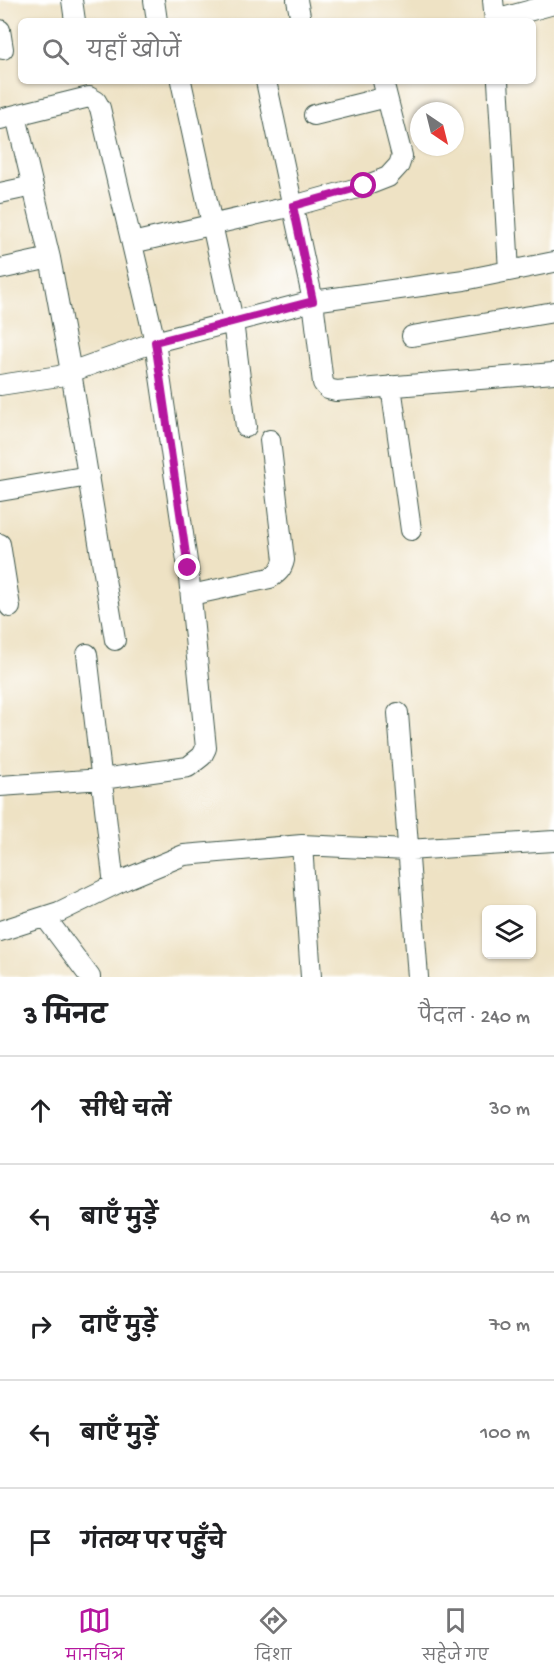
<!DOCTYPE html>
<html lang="hi">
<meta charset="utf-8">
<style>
body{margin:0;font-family:"Gochi Hand","Playpen Sans Deva",sans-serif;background:#f2f2f2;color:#202124}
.controls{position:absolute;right:18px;bottom:18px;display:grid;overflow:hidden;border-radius:9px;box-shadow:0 2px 4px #0004}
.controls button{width:54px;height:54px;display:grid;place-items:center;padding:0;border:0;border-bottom:2px solid #e0e0e0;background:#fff;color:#202124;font:30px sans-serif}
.compass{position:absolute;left:410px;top:102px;width:54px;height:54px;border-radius:50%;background:#fff;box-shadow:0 2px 4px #0004;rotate:145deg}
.stop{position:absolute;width:18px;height:18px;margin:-14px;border:4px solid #b5179e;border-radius:50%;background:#fff}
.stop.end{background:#b5179e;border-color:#fff;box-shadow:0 2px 6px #0008}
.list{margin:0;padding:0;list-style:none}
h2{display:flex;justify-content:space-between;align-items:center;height:78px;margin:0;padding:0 24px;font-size:26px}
h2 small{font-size:20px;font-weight:400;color:#757577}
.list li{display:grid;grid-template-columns:39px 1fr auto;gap:18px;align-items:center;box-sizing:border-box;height:108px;padding:0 24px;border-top:2px solid #e0e0e0}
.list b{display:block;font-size:22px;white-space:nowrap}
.list em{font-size:20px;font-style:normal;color:#757577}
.icon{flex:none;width:33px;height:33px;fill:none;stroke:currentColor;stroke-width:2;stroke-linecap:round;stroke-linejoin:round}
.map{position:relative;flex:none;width:554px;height:977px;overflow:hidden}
.search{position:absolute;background:#fff;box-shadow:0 2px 4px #0004;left:18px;right:18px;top:18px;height:66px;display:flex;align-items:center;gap:15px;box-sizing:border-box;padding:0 21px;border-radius:9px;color:#757577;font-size:22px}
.sheet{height:618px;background:#fff}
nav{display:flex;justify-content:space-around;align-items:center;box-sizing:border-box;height:84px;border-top:2px solid #e0e0e0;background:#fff;font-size:16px;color:#757577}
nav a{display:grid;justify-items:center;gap:3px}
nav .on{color:#b5179e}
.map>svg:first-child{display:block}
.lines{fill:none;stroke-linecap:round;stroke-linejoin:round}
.minor-casing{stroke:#3e564a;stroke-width:22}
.minor{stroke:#fff;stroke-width:20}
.route{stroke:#b5179e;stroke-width:8}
</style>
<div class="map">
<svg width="554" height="977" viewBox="0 0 554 977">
<rect width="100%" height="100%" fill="#fff"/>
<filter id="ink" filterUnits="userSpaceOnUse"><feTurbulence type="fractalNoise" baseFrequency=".0167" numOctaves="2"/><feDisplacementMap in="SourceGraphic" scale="12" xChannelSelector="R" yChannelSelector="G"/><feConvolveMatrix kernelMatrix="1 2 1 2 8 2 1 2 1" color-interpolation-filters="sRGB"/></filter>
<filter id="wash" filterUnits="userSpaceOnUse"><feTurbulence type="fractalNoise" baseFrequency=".008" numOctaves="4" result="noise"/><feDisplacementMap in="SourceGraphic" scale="24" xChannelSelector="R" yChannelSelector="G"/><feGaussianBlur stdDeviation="1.35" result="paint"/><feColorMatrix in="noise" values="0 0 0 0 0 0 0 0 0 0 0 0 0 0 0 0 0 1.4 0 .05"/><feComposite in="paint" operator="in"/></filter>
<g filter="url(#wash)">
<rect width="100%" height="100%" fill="#eee2c4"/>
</g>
<g filter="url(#ink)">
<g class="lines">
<defs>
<path id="minor" d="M72 0 75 21
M154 0 157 21
M297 0 301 21
M493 0 495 21
M495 20 554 4
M0 30 3 49
M181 81 233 321 246 427
M266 81 313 301 323 383 328 389 336 391 554 373
M498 81 509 271
M314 115 387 97
M16 116 50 258 71 372 115 640
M0 119 89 97 96 101 100 108 155 342 188 568 206 748 202 756 188 767 102 779 0 786
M0 193 33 186
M132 243 293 206 365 186 388 177 399 165 402 156 383 81
M0 269 50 258
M412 336 554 312
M0 385 59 376 155 342 313 301 464 280 554 262
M391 386 411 530
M0 491 89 476
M0 544 10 607
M191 595 270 578C278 573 282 569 284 560L270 440
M87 654 114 885
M398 713 418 977
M302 845 311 977
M45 917 90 977
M0 931 59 912 126 879 184 855 302 845 407 850 554 841"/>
</defs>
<use href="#minor" class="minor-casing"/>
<use href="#minor" class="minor"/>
</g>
</g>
<g class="lines" filter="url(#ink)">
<path class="route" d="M188 568 155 342 313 301 293 206 364 186"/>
</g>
</svg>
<div class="controls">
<button><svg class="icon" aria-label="layers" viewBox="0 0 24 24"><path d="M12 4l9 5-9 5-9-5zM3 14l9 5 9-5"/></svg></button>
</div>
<svg class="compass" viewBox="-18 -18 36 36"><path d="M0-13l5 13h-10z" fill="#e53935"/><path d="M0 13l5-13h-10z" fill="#757577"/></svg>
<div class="stop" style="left:364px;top:186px"></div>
<div class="stop end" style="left:188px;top:568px"></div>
<div class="search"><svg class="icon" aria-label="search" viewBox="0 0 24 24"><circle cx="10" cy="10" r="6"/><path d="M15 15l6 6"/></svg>यहाँ खोजें</div>
</div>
<section class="sheet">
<h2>3 मिनट<small>पैदल · 240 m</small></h2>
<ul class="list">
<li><svg class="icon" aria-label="ahead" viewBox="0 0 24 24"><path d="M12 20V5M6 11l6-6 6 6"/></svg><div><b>सीधे चलें</b></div><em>30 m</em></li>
<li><svg class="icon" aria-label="left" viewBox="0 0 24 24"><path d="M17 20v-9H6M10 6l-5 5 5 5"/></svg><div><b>बाएँ मुड़ें</b></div><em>40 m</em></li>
<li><svg class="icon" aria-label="right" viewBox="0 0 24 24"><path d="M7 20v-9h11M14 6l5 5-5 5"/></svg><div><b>दाएँ मुड़ें</b></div><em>70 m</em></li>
<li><svg class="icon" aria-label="left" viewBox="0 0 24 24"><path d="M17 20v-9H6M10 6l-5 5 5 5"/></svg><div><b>बाएँ मुड़ें</b></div><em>100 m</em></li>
<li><svg class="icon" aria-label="arrive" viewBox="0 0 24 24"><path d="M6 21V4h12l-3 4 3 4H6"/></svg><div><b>गंतव्य पर पहुँचे</b></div></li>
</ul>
</section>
<nav>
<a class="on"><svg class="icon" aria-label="map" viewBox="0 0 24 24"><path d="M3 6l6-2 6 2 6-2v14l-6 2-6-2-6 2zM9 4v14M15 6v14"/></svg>मानचित्र</a>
<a><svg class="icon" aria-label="directions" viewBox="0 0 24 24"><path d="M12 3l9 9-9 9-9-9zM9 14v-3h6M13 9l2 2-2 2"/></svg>दिशा</a>
<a><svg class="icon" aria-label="saved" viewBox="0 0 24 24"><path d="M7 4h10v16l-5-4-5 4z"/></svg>सहेजे गए</a>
</nav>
